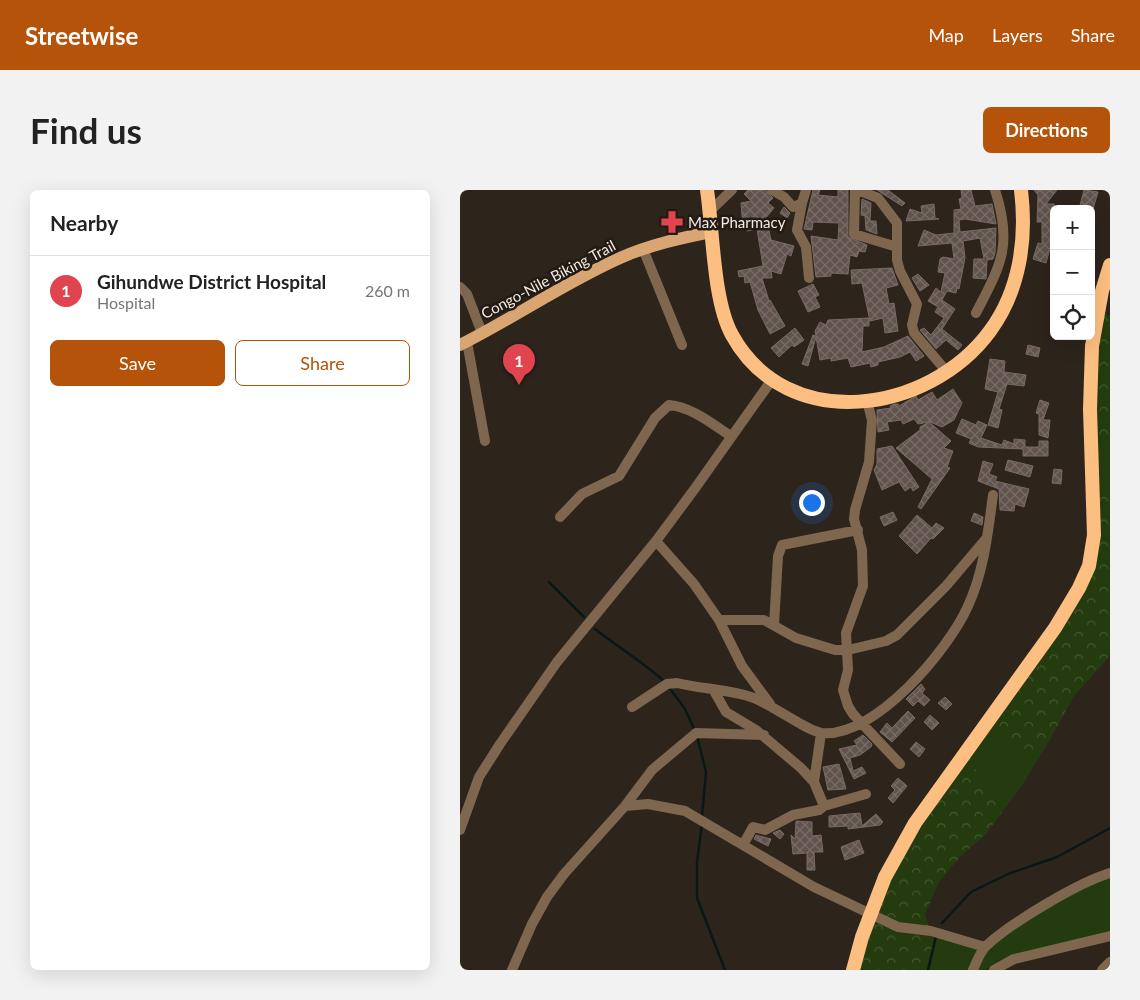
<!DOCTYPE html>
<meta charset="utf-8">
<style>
body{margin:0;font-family:Lato,sans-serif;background:#f2f2f2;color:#222}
.controls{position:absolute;right:15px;top:15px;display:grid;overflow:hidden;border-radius:8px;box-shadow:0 5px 20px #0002}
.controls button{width:45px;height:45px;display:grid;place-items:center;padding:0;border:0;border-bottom:1px solid #e0e0e0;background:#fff;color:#222;font:25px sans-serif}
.you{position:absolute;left:351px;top:312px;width:18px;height:18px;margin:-12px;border:4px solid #fff;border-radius:50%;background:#1a73e8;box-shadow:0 0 0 8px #1a73e833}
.badge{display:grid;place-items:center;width:32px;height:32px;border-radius:50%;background:#b45309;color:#fff;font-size:16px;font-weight:700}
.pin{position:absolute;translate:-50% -41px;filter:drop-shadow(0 1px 2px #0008)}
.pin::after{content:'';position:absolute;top:26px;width:18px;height:15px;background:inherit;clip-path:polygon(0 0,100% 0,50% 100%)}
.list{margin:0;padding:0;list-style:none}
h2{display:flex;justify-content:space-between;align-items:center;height:65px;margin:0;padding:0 20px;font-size:21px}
h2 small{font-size:16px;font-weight:400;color:#767676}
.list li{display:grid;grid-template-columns:32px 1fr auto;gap:15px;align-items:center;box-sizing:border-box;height:70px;padding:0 20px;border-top:1px solid #e0e0e0}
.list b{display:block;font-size:19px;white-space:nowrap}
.list p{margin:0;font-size:16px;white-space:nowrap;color:#767676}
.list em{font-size:16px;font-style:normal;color:#767676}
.actions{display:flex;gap:10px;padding:15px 20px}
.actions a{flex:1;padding:11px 0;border:1px solid #b45309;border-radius:8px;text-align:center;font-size:18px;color:#b45309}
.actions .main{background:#b45309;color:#fff}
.icon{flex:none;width:28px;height:28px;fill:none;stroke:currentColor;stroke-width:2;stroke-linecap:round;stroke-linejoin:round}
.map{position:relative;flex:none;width:650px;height:780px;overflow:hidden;border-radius:8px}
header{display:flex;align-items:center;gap:30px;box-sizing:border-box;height:70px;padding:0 25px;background:#b45309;color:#fff}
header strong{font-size:24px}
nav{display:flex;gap:28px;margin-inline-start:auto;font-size:18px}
.intro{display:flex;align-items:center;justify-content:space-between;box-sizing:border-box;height:120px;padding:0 30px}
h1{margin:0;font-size:35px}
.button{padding:12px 22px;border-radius:8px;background:#b45309;color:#fff;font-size:18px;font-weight:700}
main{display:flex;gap:30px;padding:0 30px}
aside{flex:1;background:#fff;border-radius:8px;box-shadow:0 5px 20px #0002}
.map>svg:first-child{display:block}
.grass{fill:#233b0e}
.forest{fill:url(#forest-crowns)}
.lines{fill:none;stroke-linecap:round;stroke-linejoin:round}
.stream{stroke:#081819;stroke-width:2.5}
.building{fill:url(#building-cross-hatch);stroke:#786b65}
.minor{stroke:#7f664e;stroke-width:10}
.major{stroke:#d9a673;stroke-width:12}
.highway{stroke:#fdbf81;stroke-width:14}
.labels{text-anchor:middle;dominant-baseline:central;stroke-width:5;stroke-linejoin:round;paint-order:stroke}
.poi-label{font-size:15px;fill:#f2ebe6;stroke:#231b13;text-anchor:start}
.street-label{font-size:15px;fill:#f2ebe6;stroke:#231b13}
</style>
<header>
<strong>Streetwise</strong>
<nav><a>Map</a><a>Layers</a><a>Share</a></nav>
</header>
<div class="intro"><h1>Find us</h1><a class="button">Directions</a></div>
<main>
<aside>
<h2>Nearby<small></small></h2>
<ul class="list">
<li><span class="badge" style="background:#e0444e">1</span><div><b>Gihundwe District Hospital</b><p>Hospital</p></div><em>260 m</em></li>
</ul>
<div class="actions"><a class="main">Save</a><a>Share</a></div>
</aside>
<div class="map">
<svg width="650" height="780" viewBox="0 0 650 780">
<defs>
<pattern id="forest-crowns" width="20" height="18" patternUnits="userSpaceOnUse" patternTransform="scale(1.25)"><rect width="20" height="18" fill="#233b0e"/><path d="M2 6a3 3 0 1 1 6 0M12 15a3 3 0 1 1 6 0" fill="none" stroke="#435831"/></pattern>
<pattern id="building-cross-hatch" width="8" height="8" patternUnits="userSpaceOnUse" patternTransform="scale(1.25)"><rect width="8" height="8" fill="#60534e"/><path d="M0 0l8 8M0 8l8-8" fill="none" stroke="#776c68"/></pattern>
</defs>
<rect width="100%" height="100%" fill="#2d241c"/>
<path class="grass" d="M632 249 650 254V295H645L634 305Z
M527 533 576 562 588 553 563 594 543 621 520 591 508 560Z
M650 683V744L550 766 539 770 525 780H469L471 774V741L525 757 551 738Z"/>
<path class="forest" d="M639 120 650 126V254L632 249Z
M645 294 650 295V466L614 506 588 553 576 562 560 558 527 533 619 398 634 305Z
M508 560 520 591 543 621 526 644 500 667 479 692 465 724C471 741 475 763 469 780H393L425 687Z"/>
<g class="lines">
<path class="stream" d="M89 392 124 427
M135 439C159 458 182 471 205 492
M208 496 225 519 235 541
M237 546 246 582 242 626
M242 634 237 672V708L265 780
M482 733 511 702 548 684 597 667 650 638
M468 780 476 746"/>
</g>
<path class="building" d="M288 0H305L313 8 308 13 314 18 298 37 308 36 311 50 334 56 331 66 327 64 321 84 311 81 312 88H302L309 111 310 110 325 136 310 144 298 120 290 92 285 93 284 86 279 87 278 81 303 76 297 39 287 41 286 37 283 38 281 13 291 11 284 4Z
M353 0H360L358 5 378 7V0H388V47L407 55 405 62 399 61 397 67 390 65 388 84 371 83V86L356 87 351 46 378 50 379 33 353 32 352 40 344 39Z
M417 0H428L445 13 442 16Z
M501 0H511L515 16 532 14 536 34 505 29 499 30 500 42 536 38 535 63 533 69 527 70 526 89 513 88 514 69H524L520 48 503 51 505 68 499 99 497 98 496 103 487 101 482 110 495 119 482 139 502 155 498 160 486 150 476 159 460 140 464 138 471 145 484 128 475 122 478 117 468 111 476 98 481 102 485 83 478 82 480 69 483 67 494 69 492 53 458 56 464 40 476 45 494 43V20L501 19 499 9 502 8Z
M574 0H597L586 14H594V51H592L586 73 573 69 578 53 582 54V32H577L578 5Z
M624 0 638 2 633 19H619Z
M402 9 411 13 410 31H416L417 44 406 40 405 26 401 25Z
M474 14 475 28 479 29 446 31 450 19 462 23 461 16Z
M324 17 330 23 327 28 320 23Z
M432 78 438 95 426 98 429 114 434 113 438 141 425 143 423 128 410 131 402 93 392 94 391 80Z
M458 84 469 95 460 101 452 88Z
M353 94 359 105 355 107 360 117 348 122 338 101Z
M409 128V136H403L402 162 424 157 448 146 464 166 456 171 450 162 440 167 418 172V175L411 177 410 173 391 177 388 168 371 171V168L360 170 356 147 348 176 342 174 353 145 356 146 355 141 360 132 366 135 368 130Z
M335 138 344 150 334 157 332 155 319 167 311 158Z
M568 155 580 158 578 167 566 164Z
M530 169 545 171 544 182 566 185 564 196 547 194 539 219 542 220 538 238 528 235 538 202 525 199Z
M493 199 502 213 494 230 482 237 468 231 491 251 484 258 493 261 487 277 490 278 461 319 458 317 472 289 436 258 460 240V237L469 232 458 234 454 229 443 234 441 230 427 232 429 240 418 242 417 220 431 218 430 216 434 214H438L439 216 456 206 458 210 472 202 477 210Z
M580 210 589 213 583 230H590L588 248 579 245V224L576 223Z
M502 229 516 235 518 231 527 235 521 248 542 255 544 250 554 254V249L565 250V257H579V251H588V266H563V259L518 257 509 253 511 249 496 243Z
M432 256 459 297 453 301 451 297 445 301 439 292 422 300 414 280 417 274V259Z
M548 270 573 276 570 287 545 280Z
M523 271 533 274 529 284 537 287 535 291 569 299 564 317 555 314 554 321 540 320 539 299 518 291Z
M594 279 602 280 601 294 592 293Z
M433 322 437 330 424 336 420 327Z
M514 323 523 327 522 335 511 331Z
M457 325 472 338 476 333 484 338 473 349 471 348 457 364 439 346Z
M461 494 465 499 462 503 470 510 464 516 458 511 453 516 446 509Z
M485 507 492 514 486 520 478 513Z
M448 521 455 528 432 552 420 542 427 533 432 538Z
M470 525 479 533 472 540 464 532Z
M403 545 412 554 411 557 400 565 390 568 393 581 402 577 406 583 394 589 379 559 397 555 394 551Z
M456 552 465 559 459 567 450 559Z
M379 574 386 599 368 600 363 577Z
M438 588 447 596 433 613 428 608 435 600 431 596Z
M400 623 402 636 416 624 423 632 420 635 388 639V636L369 637V626Z
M336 631 352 632V646L361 645 363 662H354L355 680H347V663L333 664 331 645 335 649Z
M320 640 324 644 320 649 313 643Z
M296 645 311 649 308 656 294 649Z
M399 650 404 663 385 670 381 657Z"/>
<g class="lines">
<path class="minor" d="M312 0 324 7 333 17 342 13 346 0
M395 0 394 44 437 57
M398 0 418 8 437 33V70L440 81 457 114 452 135 454 143 487 182
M342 13 337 40 346 57 349 88
M250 21 272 0
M183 59 222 155
M0 97 7 104 22 143
M516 123C541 75 553 55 535 0
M7 152 25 251
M407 211 412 230 409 272 395 320 394 329 402 360 403 396 386 443 388 480 383 500 388 516 393 524 440 574
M100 327 122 304 159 286 195 228 209 215C232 217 252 234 271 246
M196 351 234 394 259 430 282 476 310 514
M259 430H304L336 448 375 460H388L426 451 437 445 486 396 525 350
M314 435 318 366 322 355 398 340
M253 499 266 522 296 540 341 578 354 592 364 616
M172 517 207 494 217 493C241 499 267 499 291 507 312 514 346 541 362 543 415 548 489 459 508 416 524 381 528 342 533 305
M354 592 361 543
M165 616 188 614 225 621 354 697 438 737 471 741 525 757
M0 640 19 587 40 554 97 472 196 351 236 297 311 191
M283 655 293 637 305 640 333 625 359 620 364 616 406 604
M52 780 72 734 87 707 104 684 165 616 192 580 236 543 304 545
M513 780C516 773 520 762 526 756 551 733 617 693 650 683
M534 780 554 769 650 746
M642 780 650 772"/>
<path class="major" d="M0 155C54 128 104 93 160 68 189 55 221 48 251 42"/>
<path class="highway" d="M247 0C253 40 253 111 272 145 327 245 469 224 530 141 560 100 567 49 561 0
M393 780 402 747 425 687 455 633 595 438 619 398 629 376 634 345 630 219 632 156 642 101 650 75"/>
</g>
<defs>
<symbol id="pharmacy-bare" viewBox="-9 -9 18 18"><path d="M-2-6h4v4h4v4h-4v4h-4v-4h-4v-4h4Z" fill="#e0444e" stroke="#231b13" stroke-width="2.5" paint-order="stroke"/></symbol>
</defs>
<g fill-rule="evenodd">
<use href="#pharmacy-bare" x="196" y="16" width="32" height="32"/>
</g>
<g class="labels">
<g class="poi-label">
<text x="228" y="32">Max Pharmacy</text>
</g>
<g class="street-label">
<text transform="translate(88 89) rotate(-28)">Congo-Nile Biking Trail</text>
</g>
</g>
</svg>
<div class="controls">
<button>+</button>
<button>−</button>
<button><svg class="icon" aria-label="locate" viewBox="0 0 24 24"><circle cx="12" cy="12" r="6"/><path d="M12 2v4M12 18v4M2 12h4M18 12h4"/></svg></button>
</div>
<div class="you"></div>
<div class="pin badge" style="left:59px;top:195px;background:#e0444e">1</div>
</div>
</main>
